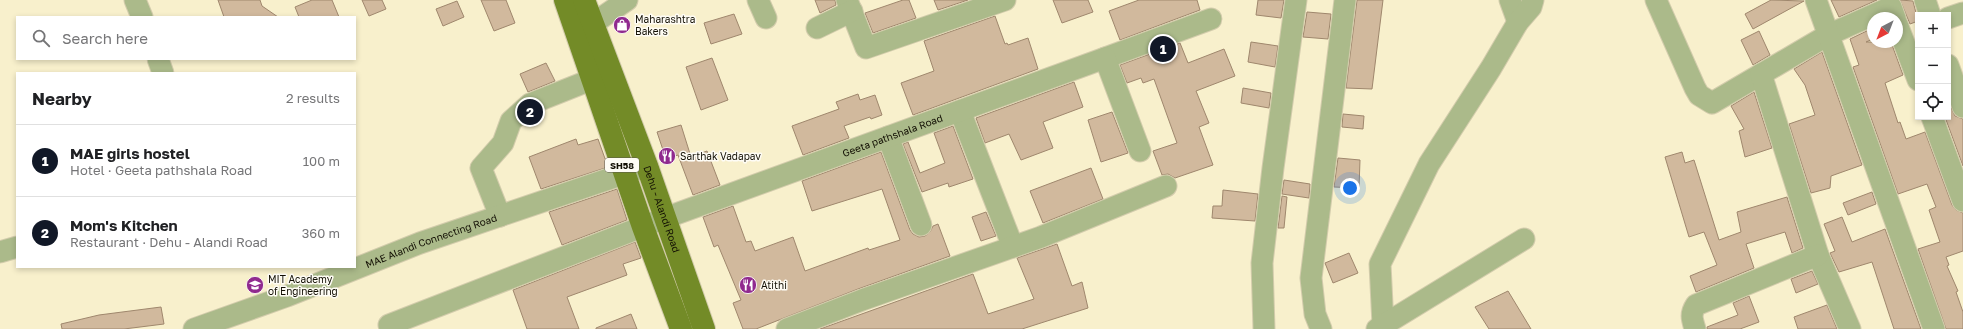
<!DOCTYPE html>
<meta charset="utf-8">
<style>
body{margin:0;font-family:"Golos Text",sans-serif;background:#f6f6f6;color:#202124}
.controls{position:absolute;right:12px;top:12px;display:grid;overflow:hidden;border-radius:0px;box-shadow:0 2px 6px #0003}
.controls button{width:36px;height:36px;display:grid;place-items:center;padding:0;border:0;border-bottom:1px solid #e0e0e0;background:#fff;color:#202124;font:20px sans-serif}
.compass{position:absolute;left:1867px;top:12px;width:36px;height:36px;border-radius:50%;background:#fff;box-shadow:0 2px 6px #0003;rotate:222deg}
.you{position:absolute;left:1350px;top:188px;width:14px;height:14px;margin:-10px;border:3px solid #fff;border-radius:50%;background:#1a73e8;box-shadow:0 0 0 6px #1a73e833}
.badge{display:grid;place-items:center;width:26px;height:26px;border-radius:50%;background:#111827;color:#fff;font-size:13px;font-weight:700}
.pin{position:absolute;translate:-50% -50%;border:2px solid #fff;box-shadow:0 1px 4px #0006}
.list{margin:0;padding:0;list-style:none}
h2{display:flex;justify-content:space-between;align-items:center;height:52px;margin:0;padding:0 16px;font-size:17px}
h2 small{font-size:13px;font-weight:400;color:#757577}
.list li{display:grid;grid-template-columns:26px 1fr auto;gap:12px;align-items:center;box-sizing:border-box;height:72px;padding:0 16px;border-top:1px solid #e0e0e0}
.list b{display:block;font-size:15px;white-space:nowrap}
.list p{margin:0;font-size:13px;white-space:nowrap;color:#757577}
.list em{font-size:13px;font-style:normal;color:#757577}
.icon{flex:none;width:22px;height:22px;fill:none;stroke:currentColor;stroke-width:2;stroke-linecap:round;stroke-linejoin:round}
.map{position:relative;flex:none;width:1963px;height:329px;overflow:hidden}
.search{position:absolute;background:#fff;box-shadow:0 2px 6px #0003;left:16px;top:16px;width:340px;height:44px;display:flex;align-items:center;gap:10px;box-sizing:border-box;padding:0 14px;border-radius:0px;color:#757577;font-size:15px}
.panel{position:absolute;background:#fff;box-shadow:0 2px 6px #0003;left:16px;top:72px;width:340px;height:196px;border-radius:0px}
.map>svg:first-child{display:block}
.building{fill:#d1b99d;stroke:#9f876d}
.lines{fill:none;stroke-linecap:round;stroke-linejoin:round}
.minor-casing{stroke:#d3ccac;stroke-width:23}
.major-casing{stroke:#d3ccac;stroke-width:24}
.minor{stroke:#abba8a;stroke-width:21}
.major{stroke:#738b27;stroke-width:22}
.labels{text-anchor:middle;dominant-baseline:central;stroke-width:3;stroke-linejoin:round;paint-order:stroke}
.shield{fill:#fefcf5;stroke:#5a574c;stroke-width:1}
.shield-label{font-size:9px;font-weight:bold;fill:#131004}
.poi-label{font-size:10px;fill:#131004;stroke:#fefcf5;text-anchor:start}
.street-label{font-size:10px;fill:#131004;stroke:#fefcf5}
</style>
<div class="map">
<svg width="1963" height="329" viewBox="0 0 1963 329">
<rect width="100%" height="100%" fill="#f8f0cc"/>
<path class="building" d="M218 0H260L262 6 278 17H224Z
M312 0H332L339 17H299L295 7Z
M362 0H382L386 9 369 16Z
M481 0H506L515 23 494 31Z
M815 0H835L836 5 820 13Z
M903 0H909L916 18 873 33 865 13Z
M934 0H968L938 10Z
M1053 0H1088L1093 12 1062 23Z
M1139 0H1197L1200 10 1120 40 1109 11Z
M1258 0H1284L1281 18 1256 15Z
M1357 0H1383L1372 89 1346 88Z
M1771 0 1804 1 1753 29 1745 14Z
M1831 0H1877L1839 17Z
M1900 0 1913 1 1918 21 1910 24Z
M457 1 464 17 443 26 436 9Z
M1307 12 1331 14 1328 39 1303 37Z
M734 14 742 34 711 44 704 23Z
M995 16 1005 44 1007 43 1008 45 1028 38 1038 69 913 115 901 83 934 71 924 41Z
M1873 28V39L1866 42H1891L1903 75 1885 83 1898 123 1900 122 1906 139 1925 132 1952 205 1956 210 1963 213V251L1946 257 1949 265 1947 266 1958 291 1956 292 1963 312V329H1946L1918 249 1940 242 1929 210 1936 207 1927 184 1898 194 1853 67 1859 65 1850 39Z
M1759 31 1770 55 1753 65 1741 40Z
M1251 42 1278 46 1275 67 1248 62Z
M1180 43 1188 63 1224 49 1235 76 1196 91 1209 123 1199 127 1213 165 1175 178 1168 174 1162 175 1153 151 1177 143 1154 79 1143 83 1141 78 1127 83 1120 65Z
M1822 52 1862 165 1831 176 1830 188 1811 193 1789 124 1815 115 1805 85 1794 69Z
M712 58 728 100 701 110 686 67Z
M546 63 555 81 528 92 520 74Z
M1074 82 1083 107 1043 122 1053 148 1021 160 1009 134 985 143 976 118Z
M1243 88 1271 93 1269 108 1241 103Z
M1754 92 1772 148 1745 157 1739 131 1744 129 1731 106Z
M858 94 860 100 875 95 882 115 871 119 870 117 844 126 849 138 803 155 792 126 839 109 836 102Z
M1948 101 1955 116 1963 119V166L1945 117H1948Z
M1112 112 1128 153 1101 162 1088 120Z
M1343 114 1364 116 1363 129 1342 127Z
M681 125 691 157 707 151 720 185 693 195 678 155 666 159 657 132Z
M953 126 973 179 949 187 948 183 922 192 903 144 908 142 920 173 945 163 934 133Z
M576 139 578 145 598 139 608 167 541 189 529 157Z
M881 152 910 230 913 234 919 237 925 236 930 232 933 226 938 224 950 256 858 289 756 329H743L733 303 741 300 718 245 714 247 703 217 733 206 746 242 751 241 755 251 793 237 805 271 868 248 869 250 900 240 882 189 812 211 802 181Z
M1682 152 1685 163 1694 160 1719 240 1741 232 1737 212 1787 197 1803 248 1792 253 1785 232 1746 244 1754 268 1696 292 1690 276 1717 265 1704 232 1689 237 1665 157Z
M1338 158 1360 160 1359 188 1334 187Z
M1091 168 1103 199 1043 223 1030 191Z
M1284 180 1310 184 1309 198 1282 194Z
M617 189 627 220 562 245 549 212Z
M1223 190 1258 194 1255 221 1212 218 1213 206H1222Z
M1872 192 1876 204 1848 215 1843 203Z
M1282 196 1287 197 1284 228H1278Z
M986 212 996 236 981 241 972 217Z
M1842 217 1852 242 1885 229 1921 329H1894L1872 262 1839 272 1830 253 1835 251 1824 224Z
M635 242 641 258 623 264 627 275 567 297 579 329H527L513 290Z
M1057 244 1072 286 1082 282 1088 308 1022 329H820L973 274 988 314 1034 299 1017 258Z
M1349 253 1358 273 1333 283 1325 263Z
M1812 271 1818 284 1796 293 1791 279Z
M1508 291 1531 329H1489L1475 307Z
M1749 296 1759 322 1740 329H1707V327L1738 315 1733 303Z
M1827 305 1837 329H1798L1794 317Z
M161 307 164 324 124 329H62L61 324 99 315Z
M631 314 637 329H596V328Z"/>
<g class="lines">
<defs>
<g id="minor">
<path d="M135 0 142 17"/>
<path d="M758 0 766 18"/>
<path d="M847 0 866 48 1005 0"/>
<path d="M1510 0 1518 22"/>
<path d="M1656 0 1695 88 1699 95 1712 103 1828 35 1891 7 1895 18"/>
<path d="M1816 0 1934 329"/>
<path d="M1925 0 1930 15"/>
<path d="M1948 18 1963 13"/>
<path d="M594 23 627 0"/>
<path d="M1897 24 1918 80"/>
<path d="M817 28 852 11"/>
<path d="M1105 58 1211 19"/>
<path d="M158 59 163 73"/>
<path d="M1948 65 1963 107"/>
<path d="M1761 74 1818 255 1850 329"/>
<path d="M960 111 1013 247"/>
<path d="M1932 117 1963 201"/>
<path d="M888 137 921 225"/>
<path d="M500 216 481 168 503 143 511 121 530 104 593 79"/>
<path d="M0 252 17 247"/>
<path id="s1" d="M389 325 665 218 1105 58 1140 151"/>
<path d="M1383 325 1380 264 1429 164 1491 68 1518 22 1531 7 1533 0"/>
<path id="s2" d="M194 329 287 296 420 243 647 166"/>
<path d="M787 329 862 300 1041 237 1166 186"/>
<path d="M1264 329 1262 263 1273 168 1296 0"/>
<path d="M1321 329 1315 314 1311 278 1345 0"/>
<path d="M1377 329 1524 239"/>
<path d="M1695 329C1692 319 1690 314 1696 305L1818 255"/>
</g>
<g id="major">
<path d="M565 0 643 227 681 329"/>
<path id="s3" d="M584 0 647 166 704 329"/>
</g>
</defs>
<use href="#minor" class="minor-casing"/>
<use href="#major" class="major-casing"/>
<use href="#minor" class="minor"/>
<use href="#major" class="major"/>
</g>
<defs>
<symbol id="shop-disc" viewBox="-11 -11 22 22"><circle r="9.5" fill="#902a8f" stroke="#fefcf5"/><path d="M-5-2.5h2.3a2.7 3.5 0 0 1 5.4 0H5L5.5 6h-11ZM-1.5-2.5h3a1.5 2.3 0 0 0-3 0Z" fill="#fff"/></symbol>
<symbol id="restaurant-disc" viewBox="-11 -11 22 22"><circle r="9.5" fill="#902a8f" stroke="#fefcf5"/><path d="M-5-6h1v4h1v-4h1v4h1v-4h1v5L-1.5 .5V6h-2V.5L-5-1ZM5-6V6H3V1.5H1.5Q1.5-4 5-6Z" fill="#fff"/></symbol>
<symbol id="university-disc" viewBox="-11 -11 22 22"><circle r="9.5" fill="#902a8f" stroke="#fefcf5"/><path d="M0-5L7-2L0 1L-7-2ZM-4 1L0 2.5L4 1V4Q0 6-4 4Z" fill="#fff"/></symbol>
</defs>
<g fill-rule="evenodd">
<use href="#shop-disc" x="612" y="15" width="20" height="20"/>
<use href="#restaurant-disc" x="657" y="146" width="20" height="20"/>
<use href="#university-disc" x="245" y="275" width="20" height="20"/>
<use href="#restaurant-disc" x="738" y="275" width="20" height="20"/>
</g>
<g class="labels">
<rect class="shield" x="605" y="158" width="34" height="14" rx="3"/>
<g class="shield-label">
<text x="622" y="165">SH58</text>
</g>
<g class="poi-label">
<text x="635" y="19">Maharashtra<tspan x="635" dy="12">Bakers</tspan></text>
<text x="680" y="156">Sarthak Vadapav</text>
<text x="268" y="279">MIT Academy<tspan x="268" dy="12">of Engineering</tspan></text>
<text x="761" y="285">Atithi</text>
</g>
<g class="street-label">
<text stroke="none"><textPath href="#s1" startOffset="538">Geeta pathshala Road</textPath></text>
<text stroke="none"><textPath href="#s3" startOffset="223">Dehu - Alandi Road</textPath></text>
<text stroke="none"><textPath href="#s2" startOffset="253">MAE Alandi Connecting Road</textPath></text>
</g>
</g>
</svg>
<div class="controls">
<button>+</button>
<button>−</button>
<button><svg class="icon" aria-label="locate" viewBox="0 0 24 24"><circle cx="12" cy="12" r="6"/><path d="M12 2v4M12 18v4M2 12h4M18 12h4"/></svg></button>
</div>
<svg class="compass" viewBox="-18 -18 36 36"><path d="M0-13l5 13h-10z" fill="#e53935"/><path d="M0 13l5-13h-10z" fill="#757577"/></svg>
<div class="you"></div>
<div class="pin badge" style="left:1163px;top:49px">1</div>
<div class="pin badge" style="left:530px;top:112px">2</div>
<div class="search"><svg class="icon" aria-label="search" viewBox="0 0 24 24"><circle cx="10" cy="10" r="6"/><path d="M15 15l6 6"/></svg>Search here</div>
<section class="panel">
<h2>Nearby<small>2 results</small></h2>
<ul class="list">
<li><span class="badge">1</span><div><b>MAE girls hostel</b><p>Hotel · Geeta pathshala Road</p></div><em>100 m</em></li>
<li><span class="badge">2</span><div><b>Mom's Kitchen</b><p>Restaurant · Dehu - Alandi Road</p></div><em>360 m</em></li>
</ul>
</section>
</div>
